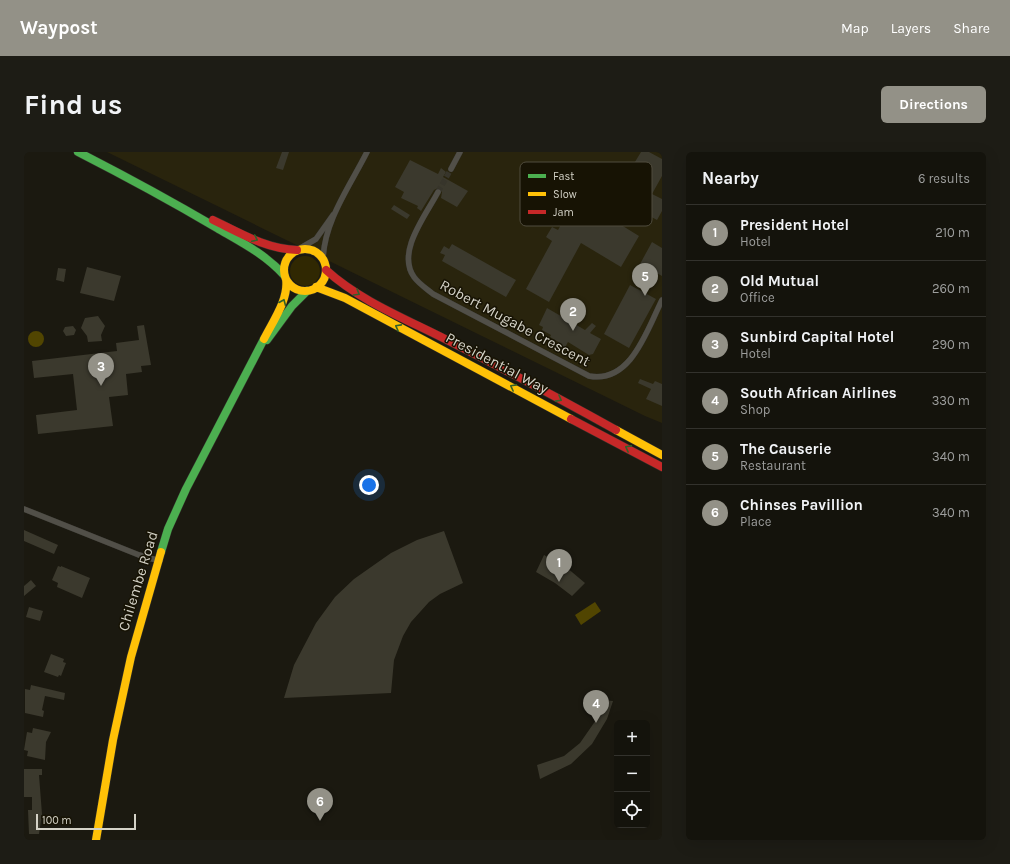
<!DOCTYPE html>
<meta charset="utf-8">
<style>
body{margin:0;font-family:Karla,sans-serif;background:#1d1c15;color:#f1f3f6}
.controls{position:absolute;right:12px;bottom:12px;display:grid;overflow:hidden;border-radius:6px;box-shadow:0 4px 16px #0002}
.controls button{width:36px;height:36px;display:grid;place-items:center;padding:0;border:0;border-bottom:1px solid #33322d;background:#14130c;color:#f1f3f6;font:20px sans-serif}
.scale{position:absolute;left:12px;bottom:10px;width:100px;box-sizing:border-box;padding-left:4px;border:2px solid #d4d2c7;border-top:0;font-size:11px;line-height:14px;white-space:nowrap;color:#d4d2c7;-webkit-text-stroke:3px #171304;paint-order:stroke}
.you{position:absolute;left:345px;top:333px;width:14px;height:14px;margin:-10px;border:3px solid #fff;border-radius:50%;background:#1a73e8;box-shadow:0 0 0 6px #1a73e833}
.badge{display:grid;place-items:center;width:26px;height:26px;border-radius:50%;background:#939187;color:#fff;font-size:13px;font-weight:700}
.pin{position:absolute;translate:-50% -33px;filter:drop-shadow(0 1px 2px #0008)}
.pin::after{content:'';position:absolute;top:21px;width:14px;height:12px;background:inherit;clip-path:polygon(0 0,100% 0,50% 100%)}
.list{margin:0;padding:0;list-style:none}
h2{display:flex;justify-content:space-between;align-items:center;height:52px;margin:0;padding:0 16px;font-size:17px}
h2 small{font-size:13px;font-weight:400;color:#9d9e9d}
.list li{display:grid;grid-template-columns:26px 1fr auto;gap:12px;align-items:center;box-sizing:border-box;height:56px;padding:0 16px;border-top:1px solid #33322d}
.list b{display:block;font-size:15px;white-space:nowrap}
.list p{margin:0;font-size:13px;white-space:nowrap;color:#9d9e9d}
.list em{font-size:13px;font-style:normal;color:#9d9e9d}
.icon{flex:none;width:22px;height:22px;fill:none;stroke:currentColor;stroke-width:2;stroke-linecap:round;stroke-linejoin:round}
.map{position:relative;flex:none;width:638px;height:688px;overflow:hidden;border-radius:6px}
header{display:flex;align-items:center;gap:24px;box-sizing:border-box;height:56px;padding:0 20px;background:#939187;color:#fff}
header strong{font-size:19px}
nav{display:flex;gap:22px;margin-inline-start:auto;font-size:14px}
.intro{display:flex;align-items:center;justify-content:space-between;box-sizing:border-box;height:96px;padding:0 24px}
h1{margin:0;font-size:28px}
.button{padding:10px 18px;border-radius:6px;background:#939187;color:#fff;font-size:14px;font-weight:700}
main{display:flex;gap:24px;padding:0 24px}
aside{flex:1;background:#14130c;border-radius:6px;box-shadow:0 4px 16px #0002}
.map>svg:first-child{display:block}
.built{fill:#29240d}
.green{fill:#302802}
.water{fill:#514501}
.building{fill:#3b392d}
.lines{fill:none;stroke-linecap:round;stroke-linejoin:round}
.street-tunnel{stroke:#37352b;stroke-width:5.5;stroke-dasharray:5.5 3;stroke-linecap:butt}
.street-casing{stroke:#33322b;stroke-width:6}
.fast-casing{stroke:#33322b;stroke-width:9}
.slow-casing{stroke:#33322b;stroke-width:9}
.jam-casing{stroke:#33322b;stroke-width:9}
.street{stroke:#514f48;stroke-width:5.5}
.fast{stroke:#4caf50;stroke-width:8}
.slow{stroke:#ffc107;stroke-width:8}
.jam{stroke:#c62828;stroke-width:8}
.oneway{stroke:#32612a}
.labels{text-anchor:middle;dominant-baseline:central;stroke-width:3;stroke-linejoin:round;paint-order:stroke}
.street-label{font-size:15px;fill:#d4d2c7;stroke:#171304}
.key{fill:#171304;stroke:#504c3e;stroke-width:1}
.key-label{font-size:11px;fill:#d4d2c7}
</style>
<header>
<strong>Waypost</strong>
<nav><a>Map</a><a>Layers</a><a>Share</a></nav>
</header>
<div class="intro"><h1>Find us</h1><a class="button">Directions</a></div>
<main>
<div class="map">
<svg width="638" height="688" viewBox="0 0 638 688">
<rect width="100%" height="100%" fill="#1b1910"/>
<path class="built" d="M83 0H638V271L621 264Z"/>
<path class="green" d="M266 119a15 15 0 1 1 30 0a15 15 0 1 1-30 0Z"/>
<path class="water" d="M4 187a8 8 0 1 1 16 0a8 8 0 1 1-16 0Z
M571 450 577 459 557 473 551 463Z"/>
<path class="building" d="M258 0H265L259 18 252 16Z
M617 0H625L638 7V24L628 42 638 47V59L633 68 620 61 616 68 586 51Z
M386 8 414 22 417 16 422 20 419 25 444 39 433 55 417 46 418 40 414 36 410 38 397 59 393 56 394 54 377 46 380 40 371 35Z
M370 53 386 63 383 67 367 57Z
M546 56 576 72 581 63 615 84 597 115 557 91 525 150 502 137 528 89 522 85 528 75 534 78Z
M628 90 638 96V124L616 112Z
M428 92 492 128 482 145 418 109 421 103 416 101 420 94 425 97Z
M63 115 97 124 90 149 56 141Z
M34 116 42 117 40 130 32 128Z
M606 133 632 147 605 196 580 182Z
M523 156 561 178 568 171 572 174 566 181 577 187 569 202 565 203 544 190 538 201 533 198 536 191 526 185 527 183 518 178 519 175 515 173Z
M74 164 81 174 77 183 78 189 64 190 63 184 57 176 61 166Z
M484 167 504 178 502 182 481 170Z
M120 173 127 213 117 214 118 220 102 222 104 243 85 245 89 274 14 282 12 263 53 258 49 222 10 226 8 209 93 199 92 191 115 188 113 174Z
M49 174 52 178 50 183 42 184 39 179 41 175Z
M616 227 629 232 631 229 638 232V254L622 247 627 237 614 231Z
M0 378 34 393 30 402 0 389Z
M420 379 439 431 416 442 405 450 387 470 379 484 370 508 367 541 260 546 270 513 292 471 311 445 330 427 367 401 393 388Z
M520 403 542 415 561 431 548 444 531 431 512 420Z
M34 414 37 415V414L66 426 58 446 33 435 34 431 28 428Z
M7 428 12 434 0 444V434Z
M5 455 19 459 16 469 2 465Z
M27 502 40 507 39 510 42 511 37 524 35 523 34 525 20 520Z
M7 533 41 541 40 548 21 544 18 558 20 559 19 565 1 561V537L6 538Z
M578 548 589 549 583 567 568 592 547 612 516 627 513 613 540 604 556 591 572 568Z
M9 576 27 580 22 590 21 608 3 604 4 599 0 598 3 580 8 581Z
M0 617H18V623H15L18 662 15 682H5L4 658H8V645H0Z"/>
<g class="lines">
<path class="street-tunnel" d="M414 40 427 17"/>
<defs>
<path id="street" d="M427 17 436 0
M414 40C402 63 372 100 390 125 395 132 403 137 409 142L565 224C607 232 623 178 638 148
M273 98 292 87 309 63
M299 108C300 69 326 34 343 0
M0 357 115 403 136 409"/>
<path id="fast" d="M54 0C101 24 147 49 193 76 217 90 241 102 260 123
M243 188 268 154 283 139
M137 400 144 377 162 337 240 187"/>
<path id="slow" d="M260 118a21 21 0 1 1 42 0a21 21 0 1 1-42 0Z
M292 135 321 146 547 267
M240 187C249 169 265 147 262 127
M592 278 638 303
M72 688 89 588 107 505 137 400"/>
<path id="jam" d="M189 68C216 81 242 97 273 98
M302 118C336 149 382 167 423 188 480 217 536 247 592 278
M547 267 638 315"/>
</defs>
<use href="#street" class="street-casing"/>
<use href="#fast" class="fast-casing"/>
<use href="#slow" class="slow-casing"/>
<use href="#jam" class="jam-casing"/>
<use href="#street" class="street"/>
<use href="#fast" class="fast"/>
<use href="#slow" class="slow"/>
<use href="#jam" class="jam"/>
</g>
<defs><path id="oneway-chevron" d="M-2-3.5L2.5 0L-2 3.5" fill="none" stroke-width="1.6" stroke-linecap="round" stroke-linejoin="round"/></defs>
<g class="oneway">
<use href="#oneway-chevron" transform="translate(231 87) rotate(25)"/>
<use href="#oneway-chevron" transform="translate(333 141) rotate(30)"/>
<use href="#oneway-chevron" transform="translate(259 150) rotate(-67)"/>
<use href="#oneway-chevron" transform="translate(374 175) rotate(-152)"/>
<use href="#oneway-chevron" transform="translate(489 235) rotate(-152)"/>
<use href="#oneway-chevron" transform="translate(535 247) rotate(29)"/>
<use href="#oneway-chevron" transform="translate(604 296) rotate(-152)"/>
</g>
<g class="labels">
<g class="street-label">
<text transform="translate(491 171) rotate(28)">Robert Mugabe Crescent</text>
<text transform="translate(473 211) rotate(28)">Presidential Way</text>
<text transform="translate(114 429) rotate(-73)">Chilembe Road</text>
</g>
</g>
<rect x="496" y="10" width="132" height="64" rx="6" class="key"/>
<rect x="504" y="22" width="18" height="4" fill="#4caf50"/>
<rect x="504" y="40" width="18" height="4" fill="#ffc107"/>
<rect x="504" y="58" width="18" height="4" fill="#c62828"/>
<g class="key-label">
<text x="529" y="28">Fast</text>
<text x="529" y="46">Slow</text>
<text x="529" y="64">Jam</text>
</g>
</svg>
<div class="controls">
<button>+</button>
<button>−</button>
<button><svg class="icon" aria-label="locate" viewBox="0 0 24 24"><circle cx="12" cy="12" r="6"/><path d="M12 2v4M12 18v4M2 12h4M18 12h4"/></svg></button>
</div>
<div class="scale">100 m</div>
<div class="you"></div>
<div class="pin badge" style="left:535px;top:430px">1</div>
<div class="pin badge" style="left:549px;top:179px">2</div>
<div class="pin badge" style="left:77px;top:234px">3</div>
<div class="pin badge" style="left:572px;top:571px">4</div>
<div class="pin badge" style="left:621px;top:144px">5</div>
<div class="pin badge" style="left:296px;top:669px">6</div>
</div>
<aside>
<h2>Nearby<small>6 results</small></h2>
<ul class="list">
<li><span class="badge">1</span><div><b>President Hotel</b><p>Hotel</p></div><em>210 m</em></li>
<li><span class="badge">2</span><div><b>Old Mutual</b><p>Office</p></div><em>260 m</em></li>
<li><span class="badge">3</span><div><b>Sunbird Capital Hotel</b><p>Hotel</p></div><em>290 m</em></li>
<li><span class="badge">4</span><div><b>South African Airlines</b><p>Shop</p></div><em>330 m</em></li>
<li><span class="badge">5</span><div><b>The Causerie</b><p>Restaurant</p></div><em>340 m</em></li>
<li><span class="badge">6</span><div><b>Chinses Pavillion</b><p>Place</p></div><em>340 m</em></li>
</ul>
</aside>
</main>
